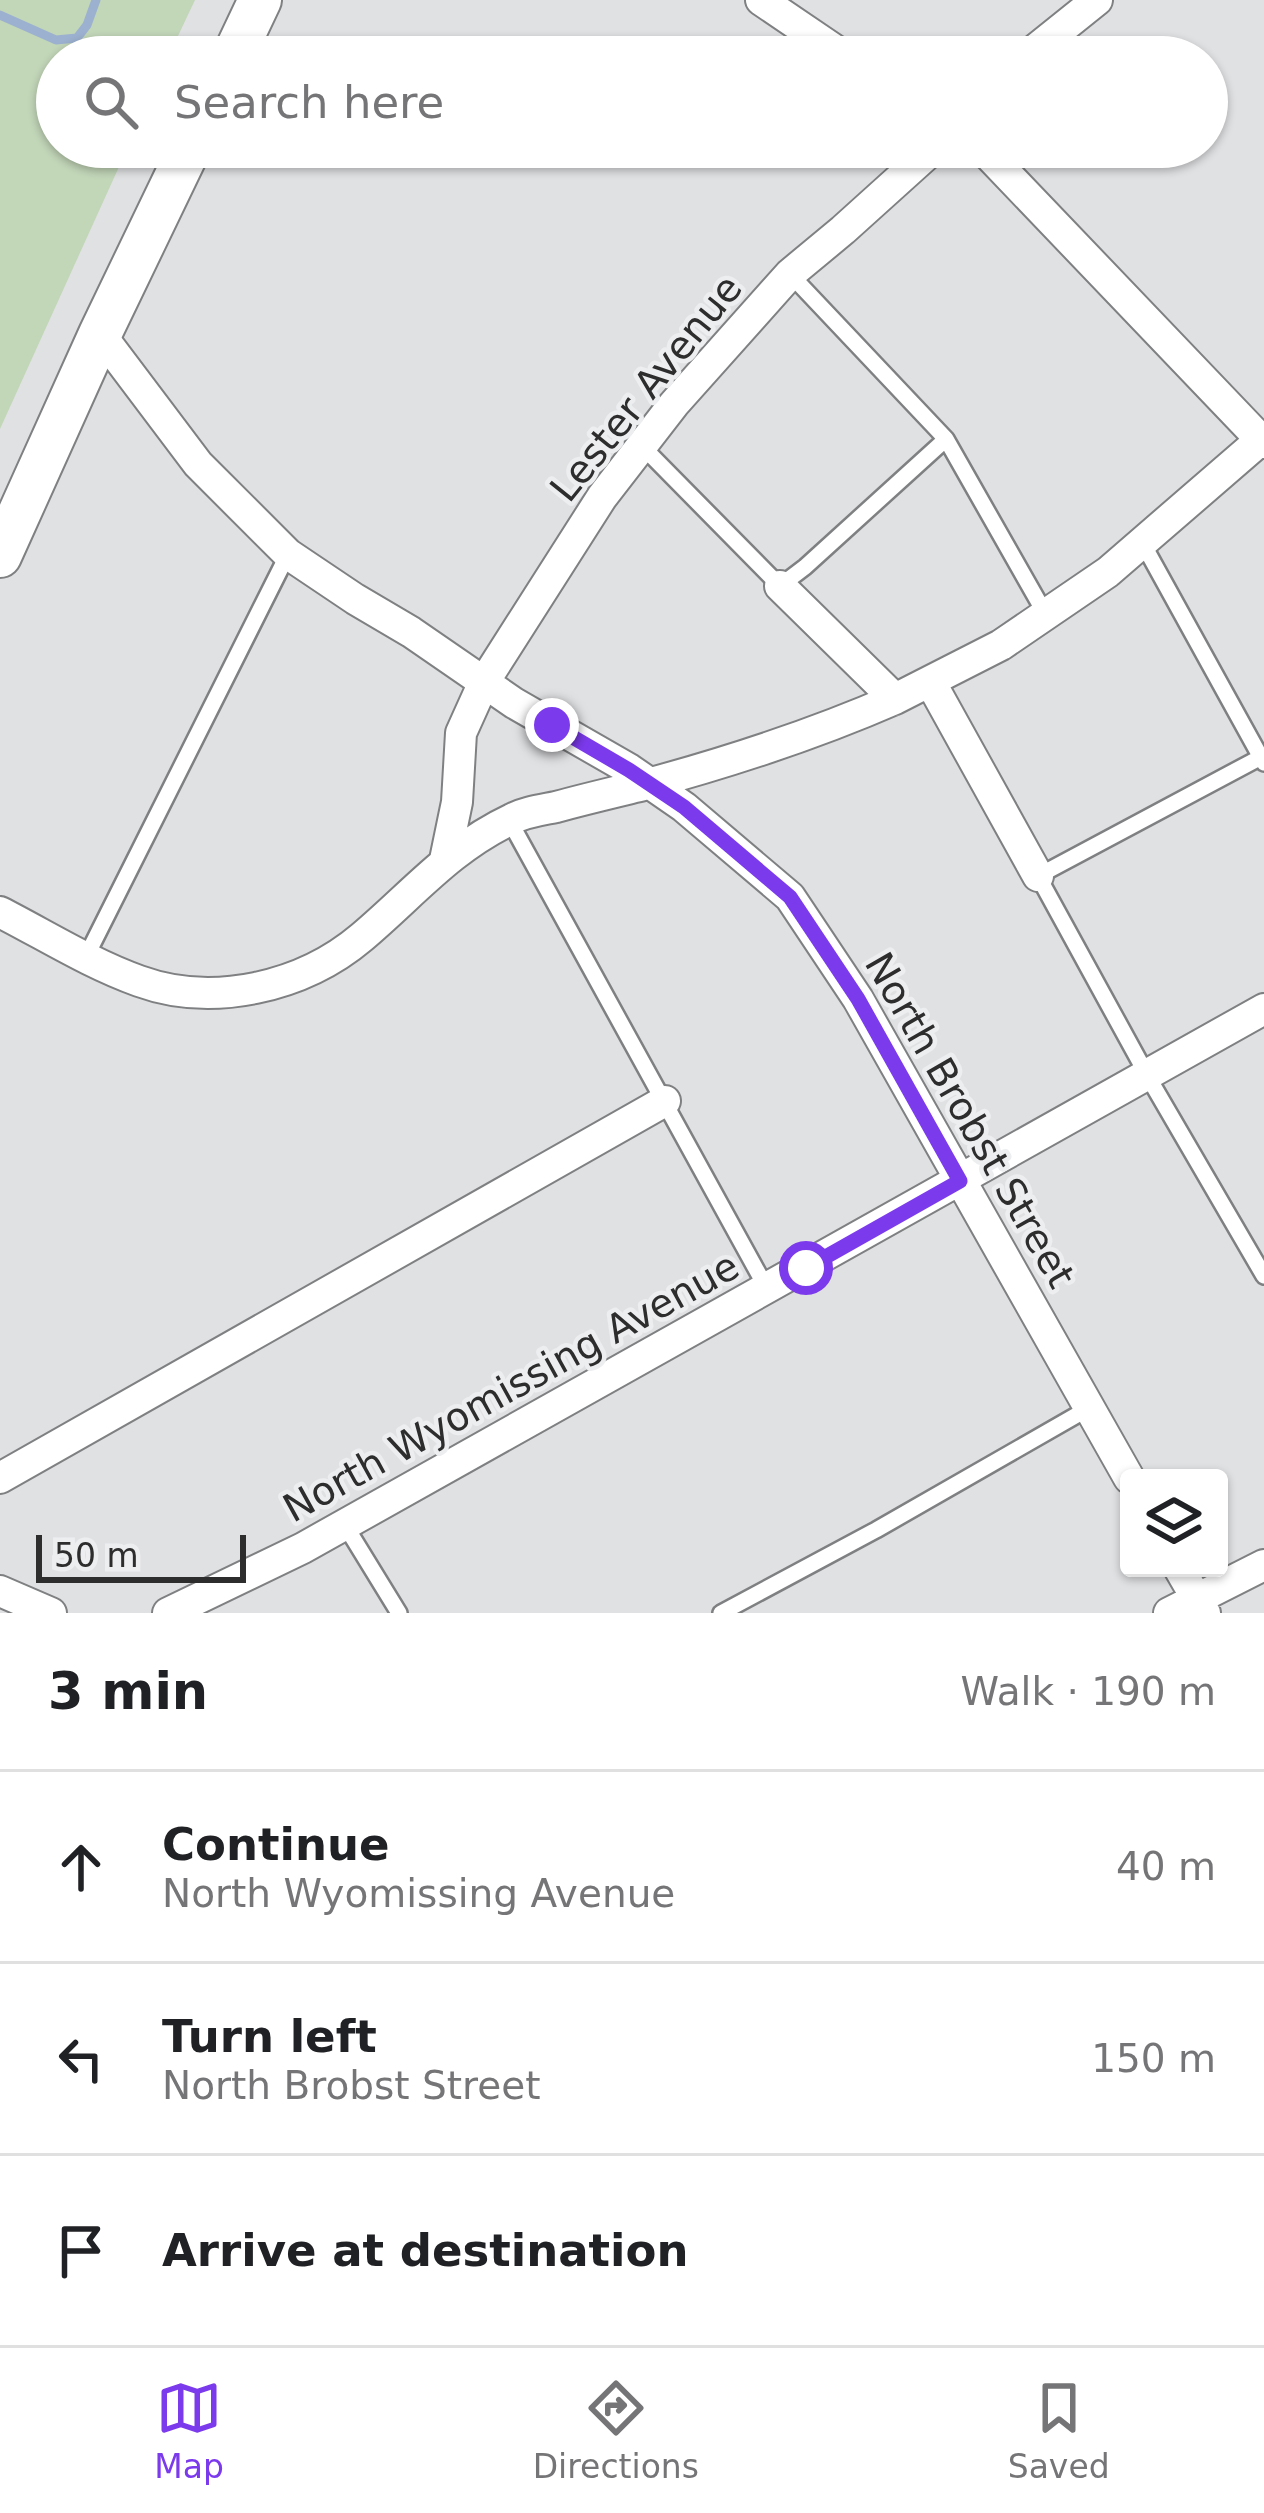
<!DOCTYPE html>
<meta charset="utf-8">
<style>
body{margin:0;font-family:"DejaVu Sans",sans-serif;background:#f2f2f2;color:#202124}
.controls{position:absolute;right:36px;bottom:36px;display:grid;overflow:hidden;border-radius:12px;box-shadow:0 3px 9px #0004}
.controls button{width:108px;height:108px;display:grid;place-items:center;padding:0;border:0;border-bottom:3px solid #e0e0e0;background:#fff;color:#202124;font:60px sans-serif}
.scale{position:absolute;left:36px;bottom:30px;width:210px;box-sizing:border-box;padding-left:12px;border:6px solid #2d2d2e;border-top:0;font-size:33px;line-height:42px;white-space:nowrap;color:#2d2d2e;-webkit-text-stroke:9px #edeef0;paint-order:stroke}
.stop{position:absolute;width:36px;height:36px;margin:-27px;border:9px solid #7c3aed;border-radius:50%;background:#fff}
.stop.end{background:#7c3aed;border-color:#fff;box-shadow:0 3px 12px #0008}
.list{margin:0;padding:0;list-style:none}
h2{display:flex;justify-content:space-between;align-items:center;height:156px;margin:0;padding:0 48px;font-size:51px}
h2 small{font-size:39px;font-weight:400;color:#757577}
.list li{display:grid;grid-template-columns:78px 1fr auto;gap:36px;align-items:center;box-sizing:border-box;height:192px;padding:0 48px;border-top:3px solid #e0e0e0}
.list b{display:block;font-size:45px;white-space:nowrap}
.list p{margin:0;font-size:39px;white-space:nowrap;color:#757577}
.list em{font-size:39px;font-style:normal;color:#757577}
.icon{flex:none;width:66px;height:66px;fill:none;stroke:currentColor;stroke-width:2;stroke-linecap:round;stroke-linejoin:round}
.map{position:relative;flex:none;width:1264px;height:1613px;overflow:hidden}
.search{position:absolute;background:#fff;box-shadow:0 3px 9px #0004;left:36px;right:36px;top:36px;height:132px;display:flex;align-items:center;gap:30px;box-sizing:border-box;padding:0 42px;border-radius:66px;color:#757577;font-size:45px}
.sheet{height:732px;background:#fff}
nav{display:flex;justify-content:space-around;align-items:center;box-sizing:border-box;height:168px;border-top:3px solid #e0e0e0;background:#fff;font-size:33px;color:#757577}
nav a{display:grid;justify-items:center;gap:6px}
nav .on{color:#7c3aed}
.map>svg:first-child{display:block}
.green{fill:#c2d6b8}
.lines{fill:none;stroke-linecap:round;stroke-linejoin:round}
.stream{stroke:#9cb1cf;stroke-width:9}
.service-casing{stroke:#7f8082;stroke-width:20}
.minor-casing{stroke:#7f8082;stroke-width:34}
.secondary-casing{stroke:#7f8082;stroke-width:46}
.service{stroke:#fff;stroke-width:15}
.minor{stroke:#fff;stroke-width:30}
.secondary{stroke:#fff;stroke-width:42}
.route{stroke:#7c3aed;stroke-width:15}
.labels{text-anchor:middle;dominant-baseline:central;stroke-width:9;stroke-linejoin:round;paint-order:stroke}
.street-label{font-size:39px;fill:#2d2d2e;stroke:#edeef0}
</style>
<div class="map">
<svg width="1264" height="1613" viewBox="0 0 1264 1613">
<rect width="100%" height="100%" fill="#e0e1e3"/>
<path class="green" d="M0 0H195L168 57H57V147H128L0 429Z"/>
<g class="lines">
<path class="stream" d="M0 15 56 40 77 38 87 25 96 0"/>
<defs>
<path id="service" d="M790 274 946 439 1046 615
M640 444 780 586 805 567 946 439
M1142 542 1264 763
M1261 757 1038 876 1147 1075 1264 1276
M509 820 767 1289
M86 957 288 554
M345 1525 399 1613
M721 1613 876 1530 1089 1408"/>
<path id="minor" d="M761 0 845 57
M1026 57 1097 0
M981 147 1264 443
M100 334 198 464 288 554 355 599 411 632 514 703 629 769 684 807 790 897 858 999 1129 1478
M780 586 895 699 1001 645 1108 572 1264 437
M931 683 1038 876
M445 860 457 802 461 733 484 682 602 497 674 404 790 274 843 230 935 147
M0 912C45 935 91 964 139 981 213 1008 303 987 362 937 413 894 450 848 512 819 525 812 541 810 556 807 585 799 615 792 644 785 729 762 815 734 895 699
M0 1478 665 1101
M1179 1568 1205 1613
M0 1591 51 1613
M168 1613 303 1548 1264 1009
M1169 1613 1264 1565"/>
<path id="secondary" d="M233 57 260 0
M0 556 100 334 190 147"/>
</defs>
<use href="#service" class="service-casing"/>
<use href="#minor" class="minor-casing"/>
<use href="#secondary" class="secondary-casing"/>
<use href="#service" class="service"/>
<use href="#minor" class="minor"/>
<use href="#secondary" class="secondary"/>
</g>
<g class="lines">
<path class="route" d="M552 725 629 770 684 807 790 897 858 999 960 1181 806 1268"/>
</g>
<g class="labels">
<g class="street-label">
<text transform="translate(646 388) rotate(-51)">Lester Avenue</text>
<text transform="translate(970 1120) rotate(60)">North Brobst Street</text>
<text transform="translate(511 1387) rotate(-29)">North Wyomissing Avenue</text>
</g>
</g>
</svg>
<div class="controls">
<button><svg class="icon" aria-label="layers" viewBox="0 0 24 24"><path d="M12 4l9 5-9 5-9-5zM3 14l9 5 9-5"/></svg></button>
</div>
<div class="scale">50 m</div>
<div class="stop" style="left:806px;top:1268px"></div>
<div class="stop end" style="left:552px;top:725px"></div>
<div class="search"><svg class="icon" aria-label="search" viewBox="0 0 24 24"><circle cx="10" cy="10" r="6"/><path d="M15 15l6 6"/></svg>Search here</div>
</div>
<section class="sheet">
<h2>3 min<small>Walk · 190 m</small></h2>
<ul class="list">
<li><svg class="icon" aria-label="ahead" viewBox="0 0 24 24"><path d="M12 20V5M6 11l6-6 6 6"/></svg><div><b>Continue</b><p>North Wyomissing Avenue</p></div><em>40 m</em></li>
<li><svg class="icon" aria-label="left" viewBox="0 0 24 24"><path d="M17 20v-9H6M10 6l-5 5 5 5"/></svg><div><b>Turn left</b><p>North Brobst Street</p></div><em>150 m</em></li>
<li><svg class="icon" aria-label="arrive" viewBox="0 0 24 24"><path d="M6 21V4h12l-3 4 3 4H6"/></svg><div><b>Arrive at destination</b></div></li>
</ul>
</section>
<nav>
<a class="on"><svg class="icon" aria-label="map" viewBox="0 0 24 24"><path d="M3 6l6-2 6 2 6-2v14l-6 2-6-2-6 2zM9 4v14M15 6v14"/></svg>Map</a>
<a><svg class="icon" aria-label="directions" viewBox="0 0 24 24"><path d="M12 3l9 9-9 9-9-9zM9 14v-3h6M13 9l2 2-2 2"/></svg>Directions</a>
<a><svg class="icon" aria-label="saved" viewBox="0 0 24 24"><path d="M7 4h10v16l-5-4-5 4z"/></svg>Saved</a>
</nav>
